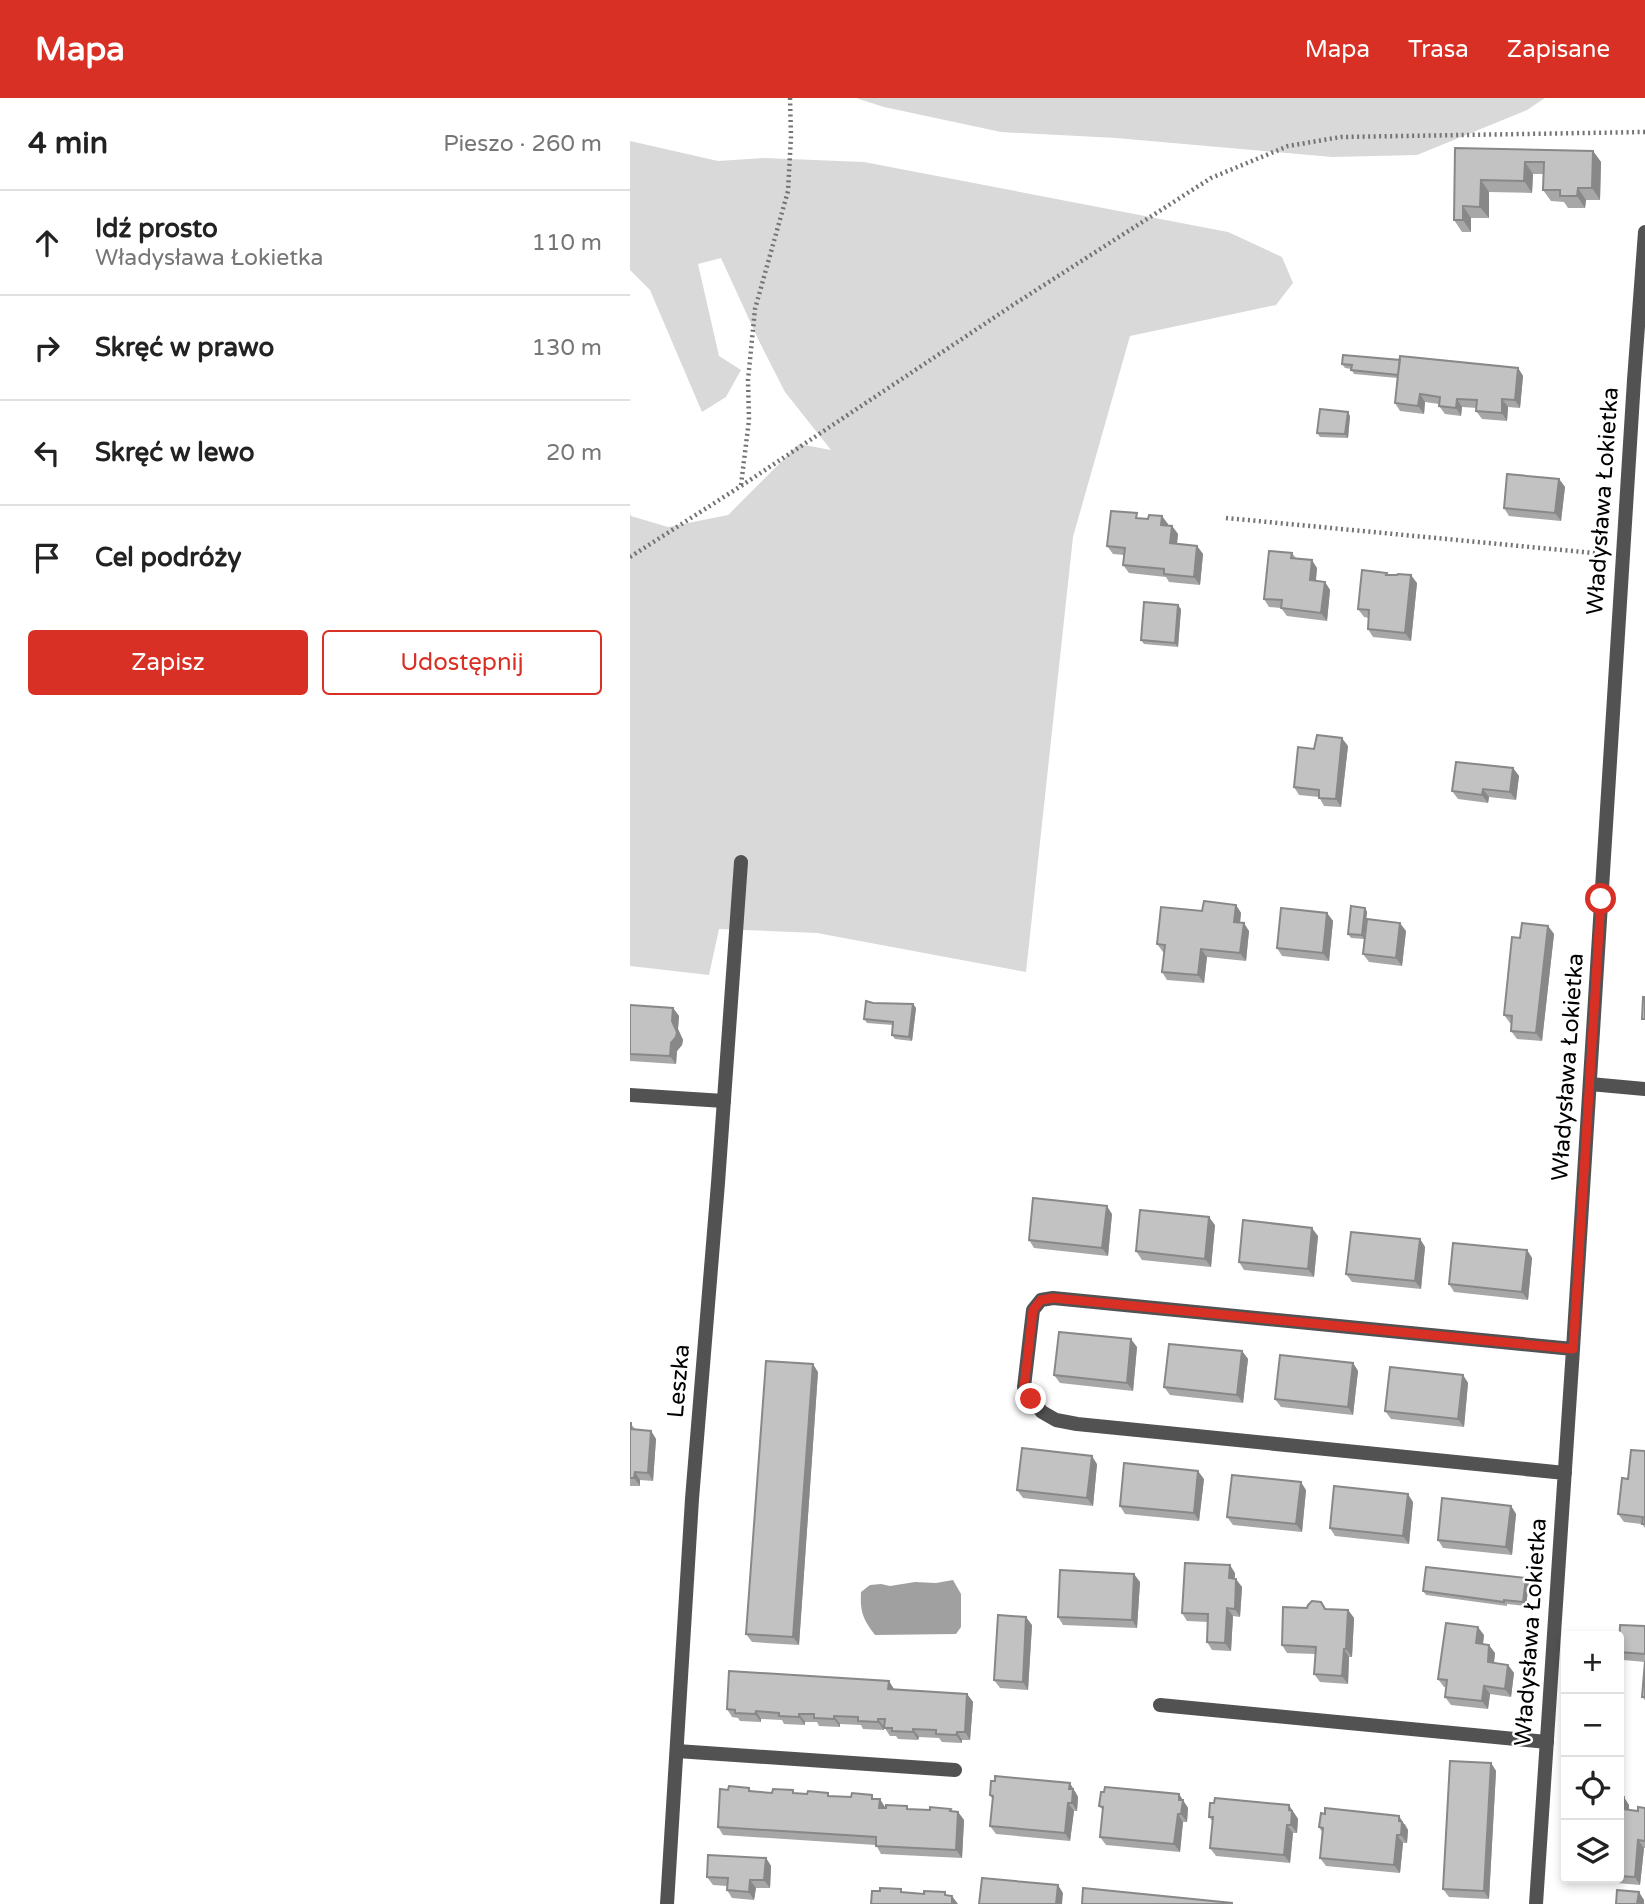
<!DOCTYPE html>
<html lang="pl">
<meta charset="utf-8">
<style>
body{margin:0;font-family:"Varela Round",sans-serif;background:#f2f2f2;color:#222}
.controls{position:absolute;right:21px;bottom:21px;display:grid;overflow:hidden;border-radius:7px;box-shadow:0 4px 10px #0003}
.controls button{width:63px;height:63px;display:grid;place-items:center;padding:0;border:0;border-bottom:2px solid #e0e0e0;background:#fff;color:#222;font:35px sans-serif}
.stop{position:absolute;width:21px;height:21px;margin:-16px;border:5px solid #d93025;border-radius:50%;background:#fff}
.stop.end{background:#d93025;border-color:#fff;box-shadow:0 2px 7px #0008}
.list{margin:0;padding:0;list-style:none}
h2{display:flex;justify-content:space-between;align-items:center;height:91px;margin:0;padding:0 28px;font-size:30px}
h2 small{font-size:23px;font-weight:400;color:#767676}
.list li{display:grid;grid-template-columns:46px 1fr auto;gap:21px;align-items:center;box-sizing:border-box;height:105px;padding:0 28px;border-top:2px solid #e0e0e0}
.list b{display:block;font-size:26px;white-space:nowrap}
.list p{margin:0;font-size:23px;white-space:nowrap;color:#767676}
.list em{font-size:23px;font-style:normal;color:#767676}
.actions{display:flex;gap:14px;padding:21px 28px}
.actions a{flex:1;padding:16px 0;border:2px solid #d93025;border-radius:7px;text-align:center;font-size:24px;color:#d93025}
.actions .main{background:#d93025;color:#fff}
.icon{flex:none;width:38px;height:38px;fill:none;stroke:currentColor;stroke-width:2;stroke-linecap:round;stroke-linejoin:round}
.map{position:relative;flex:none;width:1015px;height:1806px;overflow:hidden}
header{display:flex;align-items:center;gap:42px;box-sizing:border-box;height:98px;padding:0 35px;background:#d93025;color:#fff}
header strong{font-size:33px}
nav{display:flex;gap:38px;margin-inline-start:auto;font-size:24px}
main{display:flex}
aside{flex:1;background:#fff}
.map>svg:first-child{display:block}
.green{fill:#d9d9d9}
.water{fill:#a0a0a0}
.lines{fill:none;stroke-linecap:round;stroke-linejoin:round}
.path{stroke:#747474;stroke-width:4.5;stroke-dasharray:2 3.5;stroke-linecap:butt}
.lane{stroke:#525252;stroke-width:14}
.street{stroke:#525252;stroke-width:14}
.wall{fill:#a7a7a7}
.shaded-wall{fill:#888}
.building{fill:#c2c2c2;stroke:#888;stroke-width:2}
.route{stroke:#d93025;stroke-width:9}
.labels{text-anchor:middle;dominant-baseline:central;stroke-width:5;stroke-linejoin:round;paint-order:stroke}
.street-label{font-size:23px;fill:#000;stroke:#fff}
</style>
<header>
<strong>Mapa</strong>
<nav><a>Mapa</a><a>Trasa</a><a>Zapisane</a></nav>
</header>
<main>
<aside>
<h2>4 min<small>Pieszo · 260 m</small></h2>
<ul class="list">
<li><svg class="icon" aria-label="ahead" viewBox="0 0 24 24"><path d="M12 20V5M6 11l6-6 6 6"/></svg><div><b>Idź prosto</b><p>Władysława Łokietka</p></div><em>110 m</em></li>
<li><svg class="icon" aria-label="right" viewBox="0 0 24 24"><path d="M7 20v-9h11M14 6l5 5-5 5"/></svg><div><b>Skręć w prawo</b></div><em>130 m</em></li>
<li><svg class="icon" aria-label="left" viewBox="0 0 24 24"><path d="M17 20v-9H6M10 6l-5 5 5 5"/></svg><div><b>Skręć w lewo</b></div><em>20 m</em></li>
<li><svg class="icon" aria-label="arrive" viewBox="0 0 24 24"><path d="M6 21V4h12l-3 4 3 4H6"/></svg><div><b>Cel podróży</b></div></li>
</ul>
<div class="actions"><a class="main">Zapisz</a><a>Udostępnij</a></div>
</aside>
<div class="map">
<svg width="1015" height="1806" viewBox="0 0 1015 1806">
<rect width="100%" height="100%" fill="#fff"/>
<path class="green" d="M226 0H915L897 12 787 57 702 59 486 40 371 34 254 9Z
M0 43 88 63 134 60 234 64 598 134 652 159 663 185 646 207 500 238 443 439 396 874 187 835 89 831 79 877 0 868V415L1 418 38 429 98 417 169 346 201 352 155 294 129 243 91 160 68 166 89 258 111 272 96 299 72 314 20 192 0 172Z"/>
<path class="water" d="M323 1482 331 1496V1529L326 1536 245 1537C233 1521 230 1514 231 1494L240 1487 251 1486 260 1488 285 1484 306 1485Z"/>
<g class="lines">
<path class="path" d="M111 387 119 322 118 282 125 211 158 93 161 39 160 0
M596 420 974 456
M0 459 111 388 386 205 581 80 658 48 711 39 1015 34"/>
<path class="lane" d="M960 986 1015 991
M0 997 94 1003
M530 1607 917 1644
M47 1653 325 1672"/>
<path class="street" d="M935 1375 447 1326 426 1322 412 1314 401 1301 394 1289 403 1212 411 1202 423 1200 943 1251
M37 1806 62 1401 88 1085 111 764
M906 1806 943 1251 1004 282 1015 134"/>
</g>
<path class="wall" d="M825 50 963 53 971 64 970 102H956L955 110H938L934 104 921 103 913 92 914 76H903L902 95 859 94V120H841V134H832L824 122Z
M770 262 888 270 893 278 890 310 878 309 877 323 852 321 846 313 847 310 832 309 831 318 815 316 809 308V306L795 304 794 316 770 313 765 305 767 280 724 276 721 271 715 270 712 266Z
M720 318 718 340 690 339 687 335Z
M929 381 935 389 931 423 879 418 874 410Z
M510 420 538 426V428H542L548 436 547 446 567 448 573 456 570 487 539 484 536 479 499 475 493 467 494 457 483 456 477 448Z
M662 455 666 460 687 470 686 483 695 484 700 492 697 523 657 518 651 510 639 509 634 501Z
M757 475 758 477 787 485 781 543 743 539 738 531 739 520 734 519 728 511Z
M551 511 548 549 514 546 511 542Z
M718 648 711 709 694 708 689 699 669 697 664 689 684 651Z
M883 670 889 678 886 702 859 699 858 705 828 701 822 693Z
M606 807 611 815 610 825 619 833 616 863 577 859 574 885 537 882 532 874 534 854H533L527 846 572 813Z
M735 810 737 814 734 841 721 840 718 836Z
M697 815 703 823 699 863 652 858 647 850Z
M918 828 924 836 912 943 887 941 881 933 882 926 880 925 874 917 890 840Z
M776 833 772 868 739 864 733 856Z
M243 905 283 906 286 910 282 943 265 941 262 937 263 927 237 925 234 921Z
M0 907 43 910 49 918 48 931 53 942 52 947 47 953 46 966 0 963Z
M482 1116 478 1158 404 1150 399 1142Z
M585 1127 581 1169 512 1162 506 1153Z
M688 1138 684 1179 614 1172 609 1164Z
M790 1141 795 1149 791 1191 722 1184 716 1176Z
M897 1152 902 1160 898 1202 824 1194 819 1186Z
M507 1249 503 1293 430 1285 424 1277Z
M612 1253 618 1261 613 1305 540 1297 534 1289Z
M723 1265 728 1273 723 1317 651 1309 645 1301Z
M188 1274 169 1547 122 1544 116 1536Z
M833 1277 838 1285 834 1329 761 1321 755 1313Z
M0 1325 6 1332 21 1333 26 1341 23 1383 10 1382V1388H0Z
M1015 1353V1430L1012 1426 994 1424 988 1416 998 1381Z
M467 1366 463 1408 393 1400 387 1392Z
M574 1381 569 1423 495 1416 490 1408Z
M676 1392 672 1434 603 1427 597 1419Z
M783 1404 779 1446 705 1438 700 1430Z
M881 1408 886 1416 882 1457 813 1450 808 1442Z
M605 1475V1481L612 1489 610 1519 603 1518 601 1553 582 1552 577 1544 578 1524 557 1523 552 1515Z
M896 1480 899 1484 896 1508 877 1506V1508L796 1497 793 1493Z
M510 1484 507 1530 433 1527 428 1519Z
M691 1504 696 1511 718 1512 724 1520 722 1559H719L718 1586 690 1584 684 1576 686 1556 657 1555 652 1547 677 1510Z
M402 1527 398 1592 370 1590 364 1582Z
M1015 1528V1602L1012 1599 1015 1564 993 1562 989 1556V1542Z
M854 1537 853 1546 865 1555 864 1565 878 1567 884 1575 881 1599 860 1596 858 1611 821 1607 815 1599 816 1589H814L808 1581Z
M264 1591 337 1596 343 1604 340 1642H332V1645L312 1644 309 1640 289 1639 288 1642 268 1641 266 1638H260L254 1629V1632L233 1631 231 1627 210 1626V1629L189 1628 187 1624H175V1627L154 1626 152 1622 131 1621V1624L110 1623 108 1620 102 1619 97 1611Z
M861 1665 866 1673 859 1801 819 1799 813 1791Z
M119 1690 121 1693 245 1701 255 1710 328 1714 334 1722 332 1760 251 1756 246 1747 93 1737 88 1729 98 1692Z
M445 1693 448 1699 447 1713H444L440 1743 366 1736 360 1728 363 1702 360 1697Z
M549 1696 558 1710 557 1724H553L550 1754 476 1747 470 1739 473 1712 469 1708Z
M989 1698 999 1707V1712L1008 1713 1015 1710V1750H1014L1010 1787 964 1783 962 1780H989Z
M664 1715 668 1721 667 1735H663L660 1765 586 1758 580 1750 583 1724 579 1719Z
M775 1726 778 1732 777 1745H773L770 1775 696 1768 690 1760 692 1734 689 1729Z
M136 1760 141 1768 140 1790H126L124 1802 102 1800 97 1792V1788L83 1787 77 1779Z"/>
<path class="shaded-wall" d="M963 53 971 64 970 102 962 90Z
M895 64 903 76 902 95 894 83Z
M851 82 859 94V120L850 109Z
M948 90 956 102 955 110 947 98Z
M833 108 841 120V134L833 122Z
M888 270 893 278 890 310 885 302Z
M790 296 795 304 794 316 788 308Z
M827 301 832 309 831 318 826 310Z
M872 301 878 309 877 323 872 315Z
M718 314 720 318 718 340 715 336Z
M929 381 935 389 931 423 925 415Z
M532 418 538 426 537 435 531 427Z
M542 428 548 436 546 453 540 445Z
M567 448 573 456 570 487 564 479Z
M682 462 687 470 685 490 680 482Z
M781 477 787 485 781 543 775 535Z
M695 484 700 492 697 523 691 515Z
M548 507 551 511 548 549 545 545Z
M712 640 718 648 711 709 706 701Z
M883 670 889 678 886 702 880 694Z
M853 691 859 699 858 705 852 697Z
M606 807 611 815 609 832 604 824Z
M735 810 737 814 734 841 732 837Z
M697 815 703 823 699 863 693 855Z
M614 825 619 833 616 863 610 855Z
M770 825 776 833 772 868 766 860Z
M918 828 924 836 912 943 906 935Z
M571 851 577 859 574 885 568 877Z
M283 906 286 910 282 943 279 939Z
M43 910 49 918 48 931 53 942 52 947 47 953 46 966 40 958Z
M477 1108 482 1116 478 1158 472 1150Z
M579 1119 585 1127 581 1169 575 1161Z
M682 1130 688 1138 684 1179 678 1171Z
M790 1141 795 1149 791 1191 785 1183Z
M897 1152 902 1160 898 1202 892 1194Z
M501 1241 507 1249 503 1293 497 1285Z
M612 1253 618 1261 613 1305 607 1297Z
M723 1265 728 1273 723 1317 718 1309Z
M183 1266 188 1274 169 1547 163 1539Z
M833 1277 838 1285 834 1329 828 1321Z
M21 1333 26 1341 23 1383 18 1375Z
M462 1358 467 1366 463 1408 457 1400Z
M568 1373 574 1381 569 1423 564 1415Z
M5 1374 10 1382V1388L4 1380Z
M671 1384 676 1392 672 1434 666 1426Z
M778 1396 783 1404 779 1446 773 1438Z
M881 1408 886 1416 882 1457 876 1449Z
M600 1467 605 1475 604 1488 599 1480Z
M504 1476 510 1484 507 1530 502 1522Z
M896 1480 899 1484 896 1508 893 1504Z
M606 1481 612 1489 610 1519 605 1511Z
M597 1510 603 1518 601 1553 595 1545Z
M718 1512 724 1520 722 1559 716 1551Z
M396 1519 402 1527 398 1592 393 1584Z
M848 1529 854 1537 852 1553 846 1545Z
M859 1547 865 1555 863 1572 858 1564Z
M714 1551 719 1559 718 1586 712 1578Z
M878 1567 884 1575 881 1599 875 1591Z
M259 1583 264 1591V1600L258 1591Z
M854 1588 860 1596 858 1611 852 1603Z
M337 1596 343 1604 340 1642 335 1634Z
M126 1613 131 1621V1624L125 1616Z
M169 1616 175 1624V1627L169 1619Z
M204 1618 210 1626V1629L204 1621Z
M248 1621 254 1629V1632L248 1624Z
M283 1631 289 1639 288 1642 283 1634Z
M327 1634 332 1642V1645L326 1637Z
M861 1665 866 1673 859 1801 854 1793Z
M440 1685 448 1699 447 1713 442 1705 439 1691Z
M549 1696 558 1710 557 1724 551 1716 549 1702Z
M994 1699 999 1707 998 1719 992 1711Z
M250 1701 255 1709 249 1710Z
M438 1705 444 1713 440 1743 435 1735Z
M659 1707 668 1721 667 1735 661 1727 659 1712Z
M328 1714 334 1722 332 1760 326 1752Z
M548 1716 553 1724 550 1754 544 1746Z
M769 1718 778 1732 777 1745 771 1737 769 1723Z
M657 1727 663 1735 660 1765 654 1757Z
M767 1737 773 1745 770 1775 764 1767Z
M1008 1742 1014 1750 1010 1787 1005 1779Z
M136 1760 141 1768 140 1790 134 1782Z
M120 1782 126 1790 124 1802 119 1794Z
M428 1787 433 1795 432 1806H426Z
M1009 1794 1014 1802V1806H1007Z
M322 1798 328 1806H322Z"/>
<path class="building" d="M825 50 963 53 962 90H948L947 98H930V92H913L914 64H895L894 83 851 82 850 109 833 108V122H824Z
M713 257 770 262 768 277 721 272 722 267 712 266Z
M770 258 888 270 885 302 872 301V315L846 313 847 302 827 301 826 310 809 308 810 299 790 296 788 308 765 305Z
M690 311 718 314 715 336 687 335Z
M877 376 929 381 925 415 874 410Z
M481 413 507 415 506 420 518 421 519 417 532 418 531 427 542 428 540 445 567 448 564 479 534 476V471L493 467 495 450 477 448Z
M639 453 662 455 661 460 682 462 680 482 695 484 691 515 651 510 652 502 634 501Z
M732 472 757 475 756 477H767L768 476 781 477 775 535 738 531 739 512 728 511Z
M514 504 548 507 545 545 511 542Z
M687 637 712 640 706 701 689 700V692L664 689 668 649 684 651Z
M826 664 883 670 880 694 853 691 852 697 822 693Z
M574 803 606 807 604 824 614 825 610 855 571 851 568 877 532 874 535 847 527 846 531 809 572 813Z
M721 808 735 810 732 837 718 836Z
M651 810 697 815 693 855 647 850Z
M737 821 770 825 766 860 733 856Z
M892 825 918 828 906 935 881 933 882 918 874 917 882 839 890 840Z
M1013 899H1015V921H1012Z
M236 903 243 905 283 906 279 939 262 937 263 924 234 921Z
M0 907 43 910 42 923 47 934 46 939 41 945 40 958 0 956Z
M403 1100 477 1108 472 1150 399 1142Z
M510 1112 579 1119 575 1161 506 1153Z
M613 1122 682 1130 678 1171 609 1164Z
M721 1134 790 1141 785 1183 716 1176Z
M823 1145 897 1152 892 1194 819 1186Z
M429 1234 501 1241 497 1285 424 1277Z
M539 1246 612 1253 607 1297 534 1289Z
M650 1257 723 1265 718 1309 645 1301Z
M136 1263 183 1266 163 1539 116 1536Z
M760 1269 833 1277 828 1321 755 1313Z
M0 1325H1V1331L21 1333 18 1375 5 1374 4 1380H0Z
M392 1350 462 1358 457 1400 387 1392Z
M1001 1352 1015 1353V1426H1012L1013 1419 988 1416 992 1380 998 1381Z
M494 1365 568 1373 564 1415 490 1408Z
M602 1377 671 1384 666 1426 597 1419Z
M704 1388 778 1396 773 1438 700 1430Z
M812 1400 881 1408 876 1449 808 1442Z
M555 1465 600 1467 599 1480 606 1481 605 1511 597 1510 595 1545 577 1544 578 1516 552 1515Z
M796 1469 896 1480 893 1504 874 1502V1504L793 1493Z
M430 1472 504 1476 502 1522 428 1519Z
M682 1503 691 1504 695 1511 718 1512 716 1551H714L712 1578 684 1576 686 1549 652 1547 653 1509 677 1510 678 1507Z
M368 1517 396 1519 393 1584 364 1582Z
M816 1525 848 1529 846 1545 859 1547 858 1564 878 1567 875 1591 854 1588 852 1603 815 1599 817 1582 808 1581Z
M990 1527 1015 1528V1556L989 1554Z
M1015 1563V1599H1012Z
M99 1573 259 1583 258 1591 337 1596 335 1634H327L326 1637 306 1636V1632L283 1631V1634L262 1633V1630H254L255 1621H248V1624L228 1623V1619L204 1618V1621L184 1620V1616H169V1619L149 1618V1615L126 1613 125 1616 105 1615V1612L97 1611Z
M820 1663 861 1665 854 1793 813 1791Z
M365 1678 440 1685 439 1691H443L442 1705H438L435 1735 360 1728 363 1698 360 1697 361 1683H365Z
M99 1688 119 1690V1693L142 1695 143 1691 163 1692V1695L177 1696 178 1693 198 1695V1698L221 1699 222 1695 242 1697V1701H250L249 1710H256V1707L277 1708V1711L300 1712V1709L321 1711 320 1713 328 1714 326 1752 246 1748V1739L88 1729 90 1691 98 1692Z
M475 1689 549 1696V1702H553L551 1716H548L544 1746 470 1739 473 1709 469 1708 471 1694H474Z
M989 1698 994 1699 992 1711 1008 1713V1709L1015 1710V1743L1008 1742 1005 1779 989 1778Z
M585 1700 659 1707V1712L662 1713 661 1727H657L654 1757 580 1750 583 1719H579L580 1705H584Z
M695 1710 769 1718V1723L772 1724 771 1737H767L764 1767 690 1760 693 1730 689 1729 691 1715 695 1716Z
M78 1757 136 1760 134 1782H120L119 1794 97 1792 98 1780 77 1779Z
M352 1780 428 1787 426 1806H349Z
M250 1790 271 1791V1794L282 1795 294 1796V1793L315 1794V1797L322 1798V1806H241L242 1793H250Z
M453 1790 602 1805V1806H452Z
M987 1792 1009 1794 1007 1806H986Z"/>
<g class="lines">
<path class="route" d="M401 1301 394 1289 403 1212 411 1202 423 1200 943 1251 971 801"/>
</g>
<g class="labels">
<g class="street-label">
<text transform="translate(973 403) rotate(-86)">Władysława Łokietka</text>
<text transform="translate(938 969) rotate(-86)">Władysława Łokietka</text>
<text transform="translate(49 1283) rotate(-85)">Leszka</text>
<text transform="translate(901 1534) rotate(-86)">Władysława Łokietka</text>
</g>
</g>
</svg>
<div class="controls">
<button>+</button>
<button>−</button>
<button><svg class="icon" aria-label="locate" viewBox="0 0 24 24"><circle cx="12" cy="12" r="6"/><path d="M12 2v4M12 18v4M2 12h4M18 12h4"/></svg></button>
<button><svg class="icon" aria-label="layers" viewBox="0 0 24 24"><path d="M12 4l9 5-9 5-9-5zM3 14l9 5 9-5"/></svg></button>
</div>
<div class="stop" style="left:971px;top:801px"></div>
<div class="stop end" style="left:401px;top:1301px"></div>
</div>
</main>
